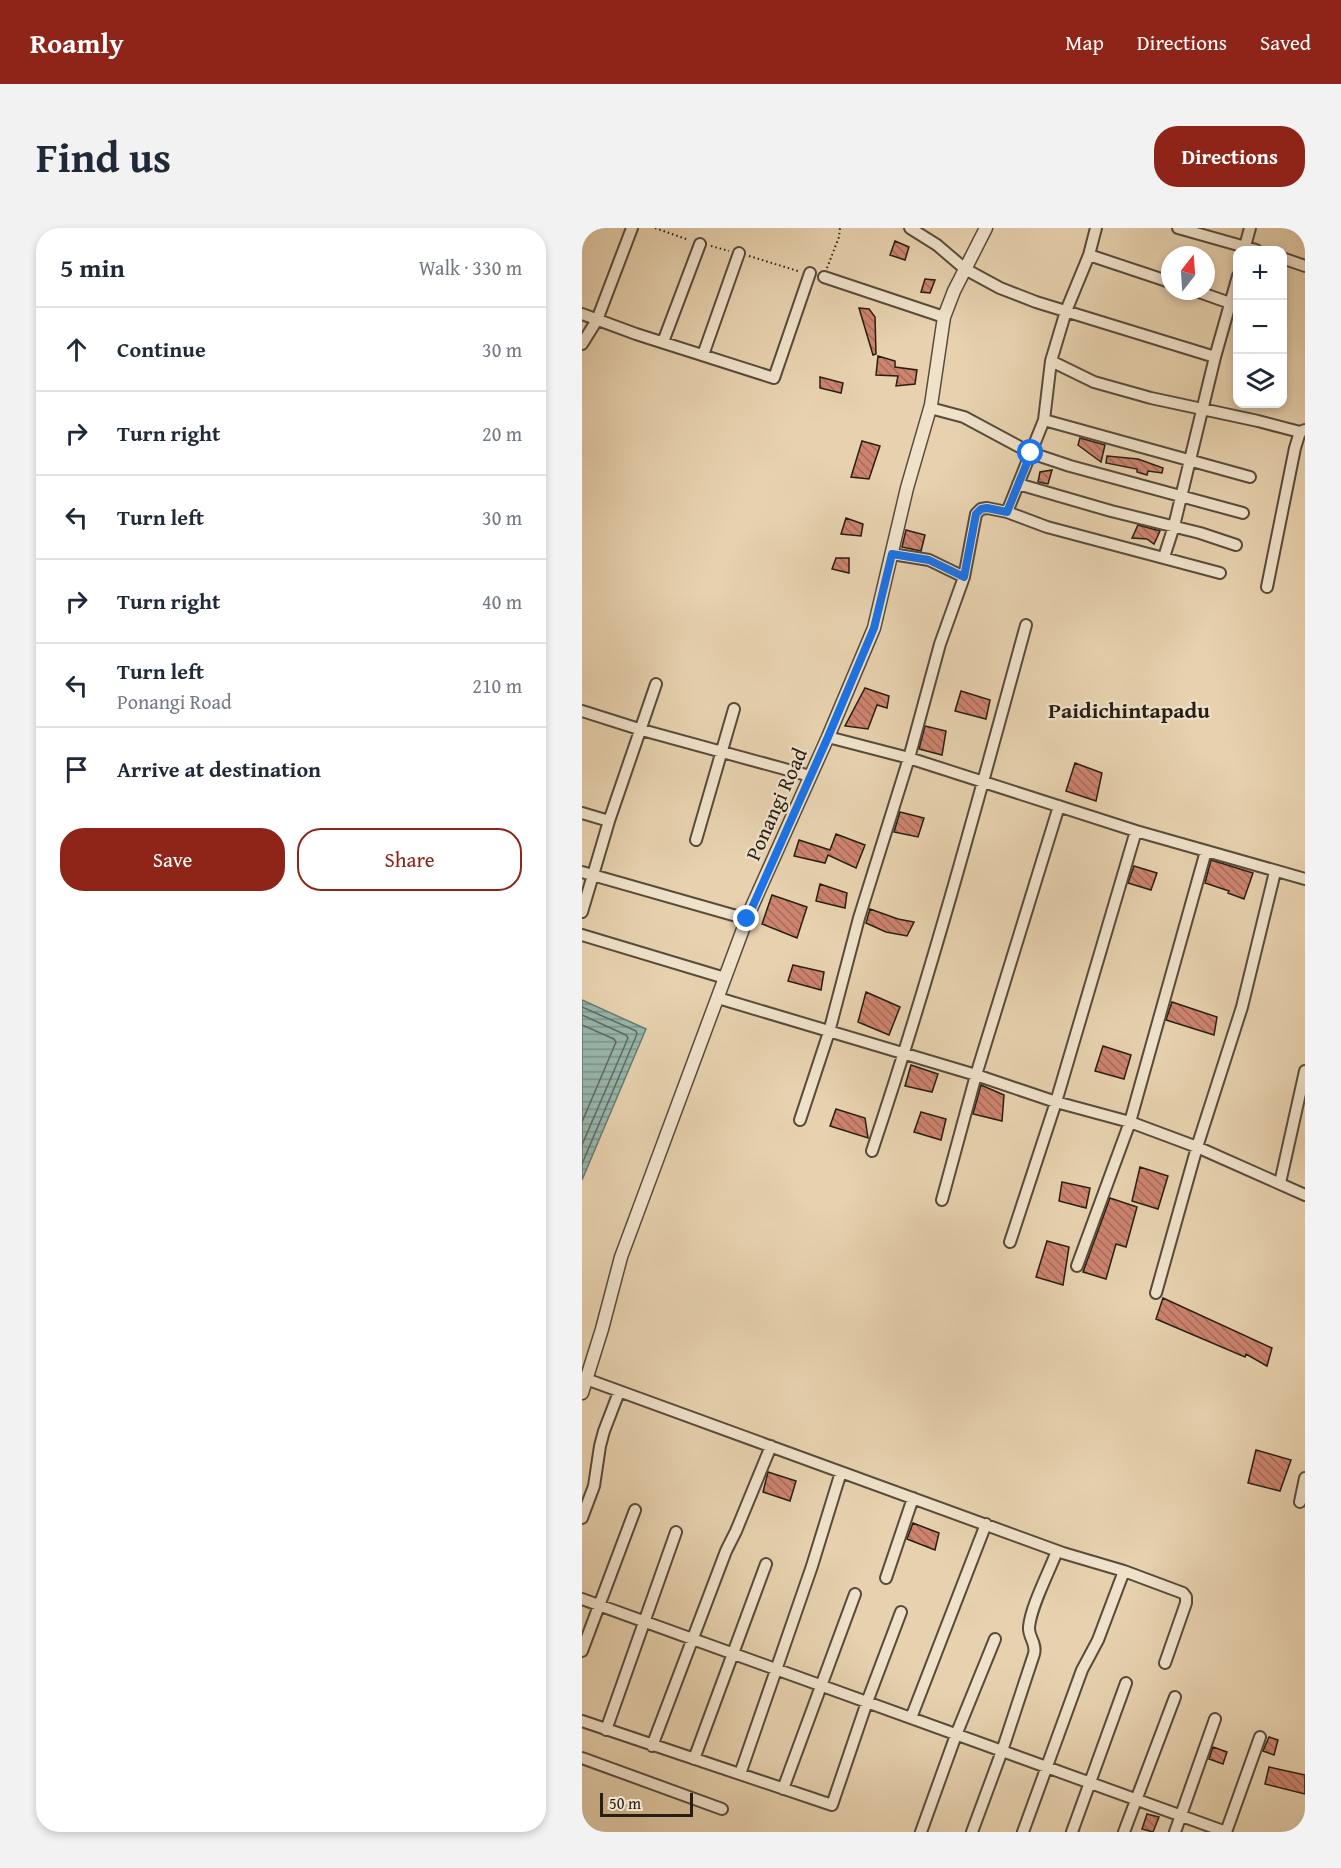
<!DOCTYPE html>
<meta charset="utf-8">
<style>
body{margin:0;font-family:"Gentium Book Plus",serif;background:#f2f2f3;color:#1f2937}
.controls{position:absolute;right:18px;top:18px;display:grid;overflow:hidden;border-radius:12px;box-shadow:0 3px 9px #0003}
.controls button{width:54px;height:54px;display:grid;place-items:center;padding:0;border:0;border-bottom:2px solid #e0e1e3;background:#fff;color:#1f2937;font:30px sans-serif}
.compass{position:absolute;left:579px;top:18px;width:54px;height:54px;border-radius:50%;background:#fff;box-shadow:0 3px 9px #0003;rotate:17deg}
.scale{position:absolute;left:18px;bottom:15px;width:93px;box-sizing:border-box;padding-left:6px;border:3px solid #281e13;border-top:0;font-size:16px;line-height:21px;white-space:nowrap;color:#281e13;-webkit-text-stroke:4px #efe1ca;paint-order:stroke}
.stop{position:absolute;width:18px;height:18px;margin:-14px;border:4px solid #1a73e8;border-radius:50%;background:#fff}
.stop.end{background:#1a73e8;border-color:#fff;box-shadow:0 2px 6px #0008}
.list{margin:0;padding:0;list-style:none}
h2{display:flex;justify-content:space-between;align-items:center;height:78px;margin:0;padding:0 24px;font-size:26px}
h2 small{font-size:20px;font-weight:400;color:#747a83}
.list li{display:grid;grid-template-columns:39px 1fr auto;gap:18px;align-items:center;box-sizing:border-box;height:84px;padding:0 24px;border-top:2px solid #e0e1e3}
.list b{display:block;font-size:22px;white-space:nowrap}
.list p{margin:0;font-size:20px;white-space:nowrap;color:#747a83}
.list em{font-size:20px;font-style:normal;color:#747a83}
.actions{display:flex;gap:12px;padding:18px 24px}
.actions a{flex:1;padding:14px 0;border:2px solid #8f2418;border-radius:24px;text-align:center;font-size:21px;color:#8f2418}
.actions .main{background:#8f2418;color:#fff}
.icon{flex:none;width:33px;height:33px;fill:none;stroke:currentColor;stroke-width:2;stroke-linecap:round;stroke-linejoin:round}
.map{position:relative;flex:none;width:723px;height:1604px;overflow:hidden;border-radius:24px}
header{display:flex;align-items:center;gap:36px;box-sizing:border-box;height:84px;padding:0 30px;background:#8f2418;color:#fff}
header strong{font-size:28px}
nav{display:flex;gap:33px;margin-inline-start:auto;font-size:21px}
.intro{display:flex;align-items:center;justify-content:space-between;box-sizing:border-box;height:144px;padding:0 36px}
h1{margin:0;font-size:42px}
.button{padding:15px 27px;border-radius:24px;background:#8f2418;color:#fff;font-size:21px;font-weight:700}
main{display:flex;gap:36px;padding:0 36px}
aside{flex:1;background:#fff;border-radius:24px;box-shadow:0 3px 9px #0003}
.map>svg:first-child{display:block}
.water{fill:url(#water-rules);stroke:#6b7a6f;stroke-width:1.5}
.lines{fill:none;stroke-linecap:round;stroke-linejoin:round}
.shore{stroke:#606a60;stroke-width:1.5}
.building{fill:url(#building-back-hatch);stroke:#281e13;stroke-width:1.5}
.minor-casing{stroke:#584b3a;stroke-width:14}
.tertiary-casing{stroke:#584b3a;stroke-width:15}
.path{stroke:#281e13;stroke-width:2;stroke-dasharray:1.5 3;stroke-linecap:butt}
.minor{stroke:#efe1ca;stroke-width:10}
.tertiary{stroke:#efe1ca;stroke-width:12}
.route{stroke:#1a73e8;stroke-width:8}
.labels{text-anchor:middle;dominant-baseline:central;stroke-width:4.5;stroke-linejoin:round;paint-order:stroke}
.street-label{font-size:21px;fill:#281e13;stroke:#efe1ca}
.neighbourhood-label{font-size:22px;font-weight:bold;fill:#281e13;stroke:#efe1ca}
</style>
<header>
<strong>Roamly</strong>
<nav><a>Map</a><a>Directions</a><a>Saved</a></nav>
</header>
<div class="intro"><h1>Find us</h1><a class="button">Directions</a></div>
<main>
<aside>
<h2>5 min<small>Walk · 330 m</small></h2>
<ul class="list">
<li><svg class="icon" aria-label="ahead" viewBox="0 0 24 24"><path d="M12 20V5M6 11l6-6 6 6"/></svg><div><b>Continue</b></div><em>30 m</em></li>
<li><svg class="icon" aria-label="right" viewBox="0 0 24 24"><path d="M7 20v-9h11M14 6l5 5-5 5"/></svg><div><b>Turn right</b></div><em>20 m</em></li>
<li><svg class="icon" aria-label="left" viewBox="0 0 24 24"><path d="M17 20v-9H6M10 6l-5 5 5 5"/></svg><div><b>Turn left</b></div><em>30 m</em></li>
<li><svg class="icon" aria-label="right" viewBox="0 0 24 24"><path d="M7 20v-9h11M14 6l5 5-5 5"/></svg><div><b>Turn right</b></div><em>40 m</em></li>
<li><svg class="icon" aria-label="left" viewBox="0 0 24 24"><path d="M17 20v-9H6M10 6l-5 5 5 5"/></svg><div><b>Turn left</b><p>Ponangi Road</p></div><em>210 m</em></li>
<li><svg class="icon" aria-label="arrive" viewBox="0 0 24 24"><path d="M6 21V4h12l-3 4 3 4H6"/></svg><div><b>Arrive at destination</b></div></li>
</ul>
<div class="actions"><a class="main">Save</a><a>Share</a></div>
</aside>
<div class="map">
<svg width="723" height="1604" viewBox="0 0 723 1604">
<defs>
<pattern id="water-rules" width="6" height="5" patternUnits="userSpaceOnUse" patternTransform="scale(1.5)"><rect width="6" height="5" fill="#97b7ac"/><path d="M0 2.5h6" fill="none" stroke="#7b948b"/></pattern>
<pattern id="building-back-hatch" width="6" height="6" patternUnits="userSpaceOnUse" patternTransform="scale(1.5)"><rect width="6" height="6" fill="#cd836e"/><path d="M-1 5l2 2M0 0l6 6M5-1l2 2" fill="none" stroke="#a66b59"/></pattern>
</defs>
<rect width="100%" height="100%" fill="#e7d1ae"/>
<filter id="stains"><feTurbulence type="fractalNoise" baseFrequency=".00333" numOctaves="4"/><feColorMatrix values="0 0 0 0 .2 0 0 0 0 .09 0 0 0 0 .02 0 0 0 .5 -.17"/></filter>
<radialGradient id="worn" r=".72"><stop offset=".6" stop-color="#630" stop-opacity="0"/><stop offset="1" stop-color="#630" stop-opacity=".3"/></radialGradient>
<path class="water" d="M0 772 64 801 0 952Z"/>
<g class="lines">
<path class="shore" d="M0 779 54 803 55 806 0 936
M0 787 44 807 46 810 0 917
M0 797 32 811 34 814 0 894"/>
</g>
<path class="building" d="M313 13 327 19 323 32 308 27Z
M343 51 353 52 348 65 339 64Z
M277 80 287 81 293 89 294 126 291 127Z
M296 128 313 133V139L335 142 333 156 314 158 316 148 294 147Z
M238 149 261 155 259 165 238 160Z
M498 210 523 217 519 234 496 217Z
M280 213 298 218 287 251 269 249Z
M525 228 556 231 581 240 580 245 566 243 565 247 555 244V241L524 235Z
M470 242 466 256 456 254 458 244Z
M264 290 281 296 279 308 259 306Z
M556 297 578 303 572 316 565 311 550 310Z
M324 302 343 307 339 323 320 319Z
M254 330H267V345L250 341Z
M283 460 307 468 305 480 295 477 286 501 263 498Z
M379 463 408 472 404 491 373 483Z
M343 498 364 503 360 527 337 521Z
M493 535 520 545 514 573 484 563Z
M318 584 342 590 336 609 312 604Z
M254 606 283 617 274 640 246 627 243 635 212 628 217 612 248 622Z
M629 632 671 645 662 671 646 665 647 663 623 655Z
M552 638 575 645 569 662 546 655Z
M238 656 265 665 263 680 234 673Z
M190 667 225 679 215 710 180 696Z
M288 681 316 691 332 694 325 708 304 704 284 695Z
M211 737 242 744 239 762 206 753Z
M284 764 318 779 307 807 276 794Z
M590 774 635 789 632 807 584 792Z
M521 818 549 827 542 851 513 843Z
M329 837 356 846 350 864 323 858Z
M399 857 422 867 420 893 391 886Z
M254 881 283 890 286 910 248 898Z
M339 884 364 891 359 912 332 904Z
M558 939 586 948 576 981 550 973Z
M480 954 508 960 504 980 477 973Z
M528 970 555 979 544 1019 534 1016 524 1051 501 1044Z
M465 1013 487 1019 481 1057 454 1049Z
M581 1070 690 1120 685 1138 664 1126 663 1129 574 1091Z
M674 1222 709 1232 698 1263 666 1255Z
M186 1244 214 1253 208 1273 181 1264Z
M331 1295 357 1305 353 1322 325 1311Z
M687 1509 696 1512 692 1527 681 1523Z
M631 1519 645 1524 641 1536 627 1531Z
M687 1539 723 1547V1566L683 1556Z
M565 1586 577 1589 571 1604 560 1601Z"/>
<g class="lines">
<defs>
<path id="minor" d="M328 0 355 17 383 41 418 60 454 74 633 129
M514 0 507 27 484 83 469 133 462 192 425 284 465 299 638 345
M596 0 674 22
M662 22 668 0
M507 27 588 54
M700 30 723 38
M242 49 362 89
M614 63 648 75
M0 86 54 106 192 150 228 45
M81 114 118 16
M0 116 15 92 50 0
M121 127 157 25
M469 133 512 154 569 170 676 193 718 204
M348 180 382 189 449 225 488 238 661 285
M462 192 668 249
M436 256 529 283 618 305 654 317
M310 326 347 332 382 349 394 286 399 281 405 280 425 284
M582 329 592 298 633 129 656 48
M685 359 713 220 718 204 723 202
M0 483 60 502 228 548
M246 509 327 530 554 603 723 651
M0 585 27 593
M114 612 152 481
M0 644 165 691
M0 684 27 593 74 456
M0 707 143 750
M136 770 394 847 474 874 548 894 615 919 723 967
M218 892 247 804 277 690 327 530 358 416 382 349
M290 923C348 750 396 573 444 397
M698 955 723 843
M360 972 394 847 477 578
M428 1014 474 874 554 603
M495 1038 548 894 624 623
M574 1065 615 919 660 779 693 644
M4 1151 481 1325 542 1343 601 1365 604 1369V1375L583 1435
M718 1274 723 1250
M0 1290 12 1258 18 1218 22 1203 37 1164
M304 1350 331 1270
M0 1371 644 1604
M0 1423 53 1282
M329 1490 404 1296
M0 1493 250 1577 285 1474 319 1384
M24 1502 94 1304
M70 1518 144 1323 154 1303 189 1218
M0 1530 140 1581
M112 1531 184 1336
M158 1546 230 1338 259 1244
M201 1561 273 1366
M339 1604 374 1507 413 1411
M390 1604 420 1523 452 1426C455 1415 446 1409 447 1399 449 1378 467 1344 475 1323
M441 1604 500 1442 516 1412 542 1343
M490 1604 544 1455
M542 1604 593 1469
M593 1604 633 1491
M644 1604 678 1509"/>
<path id="tertiary" d="M0 1165 20 1101 39 1029 167 685 246 509 292 400 325 260 349 177 362 89 372 63 404 0"/>
</defs>
<use href="#minor" class="minor-casing"/>
<use href="#tertiary" class="tertiary-casing"/>
<path class="path" d="M73 0 107 12
M129 18 147 23
M167 28 216 43
M245 40 257 9 258 0"/>
<use href="#minor" class="minor"/>
<use href="#tertiary" class="tertiary"/>
</g>
<g class="lines">
<path class="route" d="M165 691 246 509 292 400 310 326 347 332 382 349 394 286 399 281 405 280 425 284 449 225"/>
</g>
<g class="labels">
<g class="street-label">
<text transform="translate(194 576) rotate(-66)">Ponangi Road</text>
</g>
<g class="neighbourhood-label">
<text x="547" y="482">Paidichintapadu</text>
</g>
</g>
<rect width="100%" height="100%" filter="url(#stains)"/>
<rect width="100%" height="100%" fill="url(#worn)"/>
</svg>
<div class="controls">
<button>+</button>
<button>−</button>
<button><svg class="icon" aria-label="layers" viewBox="0 0 24 24"><path d="M12 4l9 5-9 5-9-5zM3 14l9 5 9-5"/></svg></button>
</div>
<svg class="compass" viewBox="-18 -18 36 36"><path d="M0-13l5 13h-10z" fill="#e53935"/><path d="M0 13l5-13h-10z" fill="#747a83"/></svg>
<div class="scale">50 m</div>
<div class="stop" style="left:449px;top:225px"></div>
<div class="stop end" style="left:165px;top:691px"></div>
</div>
</main>
